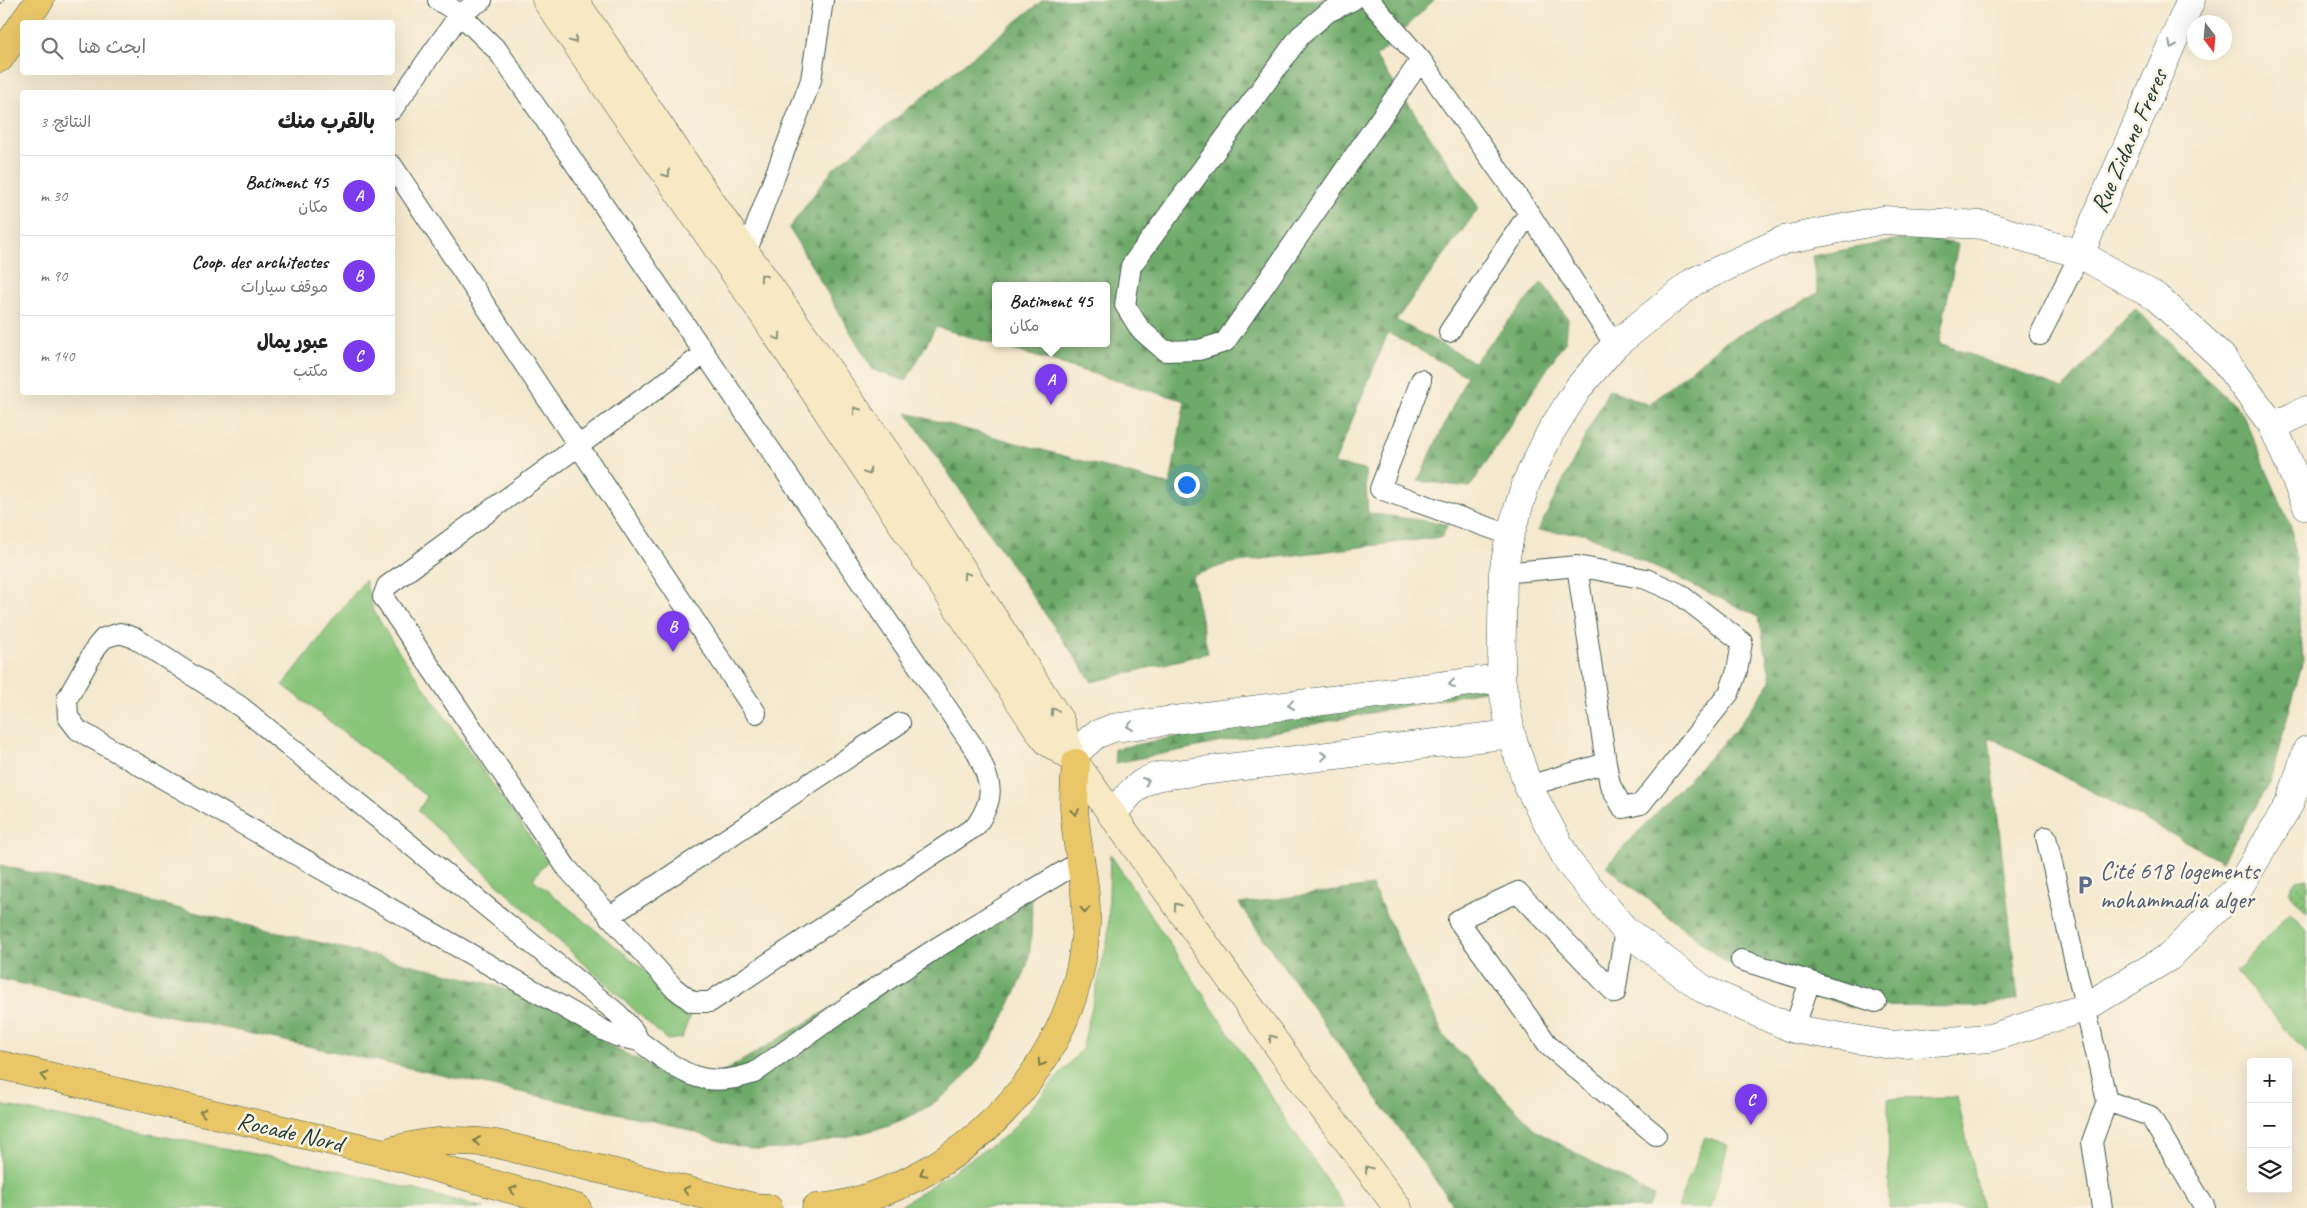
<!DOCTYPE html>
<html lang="ar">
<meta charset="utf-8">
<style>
body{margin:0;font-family:Caveat,"Playpen Sans Arabic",sans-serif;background:#f6f6f6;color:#222;direction:rtl}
.controls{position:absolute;right:15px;bottom:15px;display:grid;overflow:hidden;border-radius:5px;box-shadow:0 5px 20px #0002}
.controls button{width:45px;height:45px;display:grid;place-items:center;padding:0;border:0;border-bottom:1px solid #e0e0e0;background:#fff;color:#222;font:25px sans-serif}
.compass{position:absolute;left:2187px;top:15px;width:45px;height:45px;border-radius:50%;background:#fff;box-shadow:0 5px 20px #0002;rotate:164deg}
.you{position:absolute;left:1186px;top:484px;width:18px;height:18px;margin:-12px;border:4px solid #fff;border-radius:50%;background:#1a73e8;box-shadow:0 0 0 8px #1a73e833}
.badge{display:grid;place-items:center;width:32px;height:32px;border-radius:50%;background:#7c3aed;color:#fff;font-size:16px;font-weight:700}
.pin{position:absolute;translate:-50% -41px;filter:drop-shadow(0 1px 2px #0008)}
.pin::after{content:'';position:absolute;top:26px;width:18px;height:15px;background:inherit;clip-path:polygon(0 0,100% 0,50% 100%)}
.popup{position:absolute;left:992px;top:282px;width:118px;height:65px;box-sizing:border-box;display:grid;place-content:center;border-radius:5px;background:#fff;filter:drop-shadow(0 1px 4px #0005);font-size:16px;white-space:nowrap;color:#767676}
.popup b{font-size:19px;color:#222}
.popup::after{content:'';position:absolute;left:50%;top:100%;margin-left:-10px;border:10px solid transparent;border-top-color:#fff}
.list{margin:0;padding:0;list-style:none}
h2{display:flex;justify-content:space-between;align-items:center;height:65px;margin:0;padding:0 20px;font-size:21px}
h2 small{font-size:16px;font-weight:400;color:#767676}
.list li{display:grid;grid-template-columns:32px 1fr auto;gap:15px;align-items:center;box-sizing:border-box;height:80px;padding:0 20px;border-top:1px solid #e0e0e0}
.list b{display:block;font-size:19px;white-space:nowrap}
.list p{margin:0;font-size:16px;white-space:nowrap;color:#767676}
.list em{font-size:16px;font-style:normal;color:#767676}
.icon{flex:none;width:28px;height:28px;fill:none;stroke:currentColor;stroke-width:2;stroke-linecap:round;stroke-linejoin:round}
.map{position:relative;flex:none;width:2307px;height:1208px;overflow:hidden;direction:ltr}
.search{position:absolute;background:#fff;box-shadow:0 5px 20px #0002;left:20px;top:20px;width:375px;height:55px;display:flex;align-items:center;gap:12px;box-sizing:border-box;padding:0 18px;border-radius:5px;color:#767676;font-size:19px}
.panel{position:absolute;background:#fff;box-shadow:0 5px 20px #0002;left:20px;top:90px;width:375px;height:305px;border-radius:5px;direction:rtl}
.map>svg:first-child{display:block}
.grass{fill:#88c47a;stroke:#548057}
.forest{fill:url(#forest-firs);stroke:#46744f;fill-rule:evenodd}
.park{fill:url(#park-dots);stroke:#548057}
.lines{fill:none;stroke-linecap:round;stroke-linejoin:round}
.lane-casing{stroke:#3f574b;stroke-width:22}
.street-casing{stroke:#3f574b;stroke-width:29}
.secondary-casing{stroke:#3f574b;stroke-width:29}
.primary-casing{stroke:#3f574b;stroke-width:29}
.highway-casing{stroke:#3f574b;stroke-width:29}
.lane{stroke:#fff;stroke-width:20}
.street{stroke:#fff;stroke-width:28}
.secondary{stroke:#f6e9c3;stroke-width:28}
.primary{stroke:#e9c769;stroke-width:28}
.highway{stroke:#e9c769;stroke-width:28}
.tram{stroke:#1f3d34;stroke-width:1}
.oneway{stroke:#8a937c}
.oneway2{stroke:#8f9e9a}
.oneway3{stroke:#7a7b4c}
.labels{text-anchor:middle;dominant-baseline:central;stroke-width:5;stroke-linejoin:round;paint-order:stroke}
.street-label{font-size:25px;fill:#1f3d34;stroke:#fcf5e5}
.service-label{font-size:25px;fill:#4e5e75;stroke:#fcf5e5;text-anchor:start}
</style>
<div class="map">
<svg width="2307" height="1208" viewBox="0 0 2307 1208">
<defs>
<pattern id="forest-firs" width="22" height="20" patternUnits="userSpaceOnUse" patternTransform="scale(1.25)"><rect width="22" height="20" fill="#6eaa6a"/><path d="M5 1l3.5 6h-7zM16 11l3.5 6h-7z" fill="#5a8c58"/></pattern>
<pattern id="park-dots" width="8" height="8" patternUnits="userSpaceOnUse" patternTransform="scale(1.25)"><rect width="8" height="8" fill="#88c47a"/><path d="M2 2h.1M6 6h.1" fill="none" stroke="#6fa065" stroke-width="1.8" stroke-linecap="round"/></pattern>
</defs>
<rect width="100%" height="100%" fill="#fcf5e5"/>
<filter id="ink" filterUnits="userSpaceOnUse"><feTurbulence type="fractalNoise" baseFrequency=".02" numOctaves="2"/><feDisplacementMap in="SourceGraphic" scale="10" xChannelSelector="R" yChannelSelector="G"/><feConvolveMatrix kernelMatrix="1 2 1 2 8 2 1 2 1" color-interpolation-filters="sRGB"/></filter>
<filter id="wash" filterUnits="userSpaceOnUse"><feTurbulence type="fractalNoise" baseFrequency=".0096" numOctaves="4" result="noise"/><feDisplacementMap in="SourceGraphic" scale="20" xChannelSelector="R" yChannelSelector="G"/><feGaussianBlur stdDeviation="1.12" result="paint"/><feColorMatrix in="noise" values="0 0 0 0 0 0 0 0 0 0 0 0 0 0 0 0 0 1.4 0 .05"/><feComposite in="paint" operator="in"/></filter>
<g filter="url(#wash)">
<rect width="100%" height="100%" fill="#f4e8ce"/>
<path class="grass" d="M365 580 373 610 395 646 547 861 533 879 692 1009 682 1038 667 1040 418 811 427 797 283 685Z
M1110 854 1345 1208 899 1207 1008 1134 1082 1049 1108 938Z
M2290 912 2307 931V1054L2236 972Z
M1957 1097 1982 1208H1889L1888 1098Z
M0 1105 343 1171 484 1208H0Z
M1705 1137 1728 1145 1711 1208H1677Z"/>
<path class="forest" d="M1043 0H1434L1376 57 1479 208 1396 320 1474 362 1542 282 1568 319 1566 340 1470 487 1418 481 1467 376 1388 333 1334 464 1365 470 1368 513 1448 524 1442 537 1230 563 1192 576 1208 653 1092 682 907 413 1170 485 1185 401 936 327 906 381 873 370 789 228 833 169ZM996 286H1106V344H996Z
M1912 237 1958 244 1939 343 2063 389 2135 308 2242 413 2293 532 2303 660 2269 785 2222 861 1989 737 2018 999 1975 1007 1848 1006 1728 964 1606 866 1737 728 1771 681 1759 617 1584 533 1538 531 1609 389 1649 405 1722 344 1818 293 1812 256Z
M1485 676 1487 690 1116 763 1114 749Z
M0 865 491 984 574 1016 609 1046 661 1070 711 1079 1032 889C1031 913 1033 938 1028 961 1025 976 1015 992 1009 1006 971 1090 924 1122 835 1139 807 1145 777 1153 749 1148 725 1145 699 1133 676 1126L0 979Z
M1372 886 1444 1036 1538 1132 1654 1196 1649 1208H1455L1239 904Z"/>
<path class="park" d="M2307 878V912L2289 892 2296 880Z"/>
</g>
<g filter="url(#ink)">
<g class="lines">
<defs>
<path id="lane" d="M438 0 460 14 498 51 977 752C991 785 997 795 976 826L710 1002H692L673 987 566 867 383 597 387 586 704 354
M1353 0 1328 12 1300 36 1131 266 1125 305 1140 329 1165 351 1199 350 1225 342 1421 60
M1369 0 1421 60 1529 213 1615 345
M392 110 460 14 482 0
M392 165 756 713
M746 253 811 80 823 0
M1449 332 1529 213
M2040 335 2080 254
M1421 380 1380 489 1510 535
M1503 573 1577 566 1646 579 1678 593 1742 642 1737 671 1729 693 1641 804 1623 808 1610 785 1606 763
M120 633 135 638 241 707 617 1013 633 1030 639 1041 616 1036 603 1030 78 730 68 717 67 699 97 646 104 638Z
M1528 786 1606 763 1577 566
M2046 837 2107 1101 2092 1142 2102 1208
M609 917 900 723
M1625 930 1615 993 1518 892 1458 920 1549 1046 1656 1135
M1741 960 1876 1002
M1794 1029 1810 981
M639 1041C681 1072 701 1091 754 1073L860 998 938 947 1081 861
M2107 1101 2150 1116 2205 1208"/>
<path id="street" d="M2080 254 2191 0
M2273 426 2307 410
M2307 506 2273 426 2221 356 2156 297 2080 254 1983 225 1883 220 1784 240 1693 282 1615 345 1579 387 1550 433 1526 483 1510 535 1503 573 1501 678 1511 734 1528 786 1569 863 1625 930 1703 989 1794 1029 1891 1045 1990 1038 2084 1008 2169 957 2239 887 2290 803 2307 750
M1071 757 1095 735 1113 728 1501 678
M1112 815C1127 797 1137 781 1160 776L1511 734"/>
<path id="secondary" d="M546 0 763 314 1042 735 1048 742 1071 757
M574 0 746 253 889 456 1060 721 1071 757 1311 1092 1398 1208"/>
<path id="primary" d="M24 22 40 0
M0 58 22 25"/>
<path id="highway" d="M0 1065 384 1153 577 1208
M384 1153C423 1141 457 1138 497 1144L754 1207 768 1208
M816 1208C851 1206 885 1193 916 1177 1011 1127 1080 1033 1086 925 1088 885 1075 845 1074 805 1074 791 1075 777 1076 763"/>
</defs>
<use href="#lane" class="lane-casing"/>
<use href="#street" class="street-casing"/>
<use href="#secondary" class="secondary-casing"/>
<use href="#primary" class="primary-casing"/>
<use href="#highway" class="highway-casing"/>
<use href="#lane" class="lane"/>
<use href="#street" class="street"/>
<use href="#secondary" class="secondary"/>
<use href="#primary" class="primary"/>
<use href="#highway" class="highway"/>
<path class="tram" d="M0 5 4 0"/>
</g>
<defs><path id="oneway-chevron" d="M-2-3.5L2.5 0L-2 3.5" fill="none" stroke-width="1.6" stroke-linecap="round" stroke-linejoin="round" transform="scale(1.25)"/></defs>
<g class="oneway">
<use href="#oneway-chevron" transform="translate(574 40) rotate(55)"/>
<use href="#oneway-chevron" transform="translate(667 174) rotate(55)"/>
<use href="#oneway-chevron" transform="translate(763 277) rotate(-125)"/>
<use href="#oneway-chevron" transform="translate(778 337) rotate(57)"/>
<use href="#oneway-chevron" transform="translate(856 410) rotate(-125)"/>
<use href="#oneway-chevron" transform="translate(868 472) rotate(57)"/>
<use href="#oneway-chevron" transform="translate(966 575) rotate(-123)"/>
<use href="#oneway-chevron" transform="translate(1054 711) rotate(-123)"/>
<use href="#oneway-chevron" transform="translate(1177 906) rotate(-126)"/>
<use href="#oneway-chevron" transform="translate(1272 1038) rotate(-126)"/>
<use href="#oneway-chevron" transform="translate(1368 1169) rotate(-127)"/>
</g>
<g class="oneway2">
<use href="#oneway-chevron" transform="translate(2172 45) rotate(114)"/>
<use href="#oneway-chevron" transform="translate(1452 684) rotate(173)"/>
<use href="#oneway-chevron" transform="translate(1291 705) rotate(173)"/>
<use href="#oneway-chevron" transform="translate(1130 726) rotate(173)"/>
<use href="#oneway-chevron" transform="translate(1324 756) rotate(-7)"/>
<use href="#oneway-chevron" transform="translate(1146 781) rotate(-25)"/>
</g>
<g class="oneway3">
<use href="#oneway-chevron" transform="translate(1075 812) rotate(84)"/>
<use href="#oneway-chevron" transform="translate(1085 910) rotate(89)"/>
<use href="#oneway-chevron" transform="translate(1041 1063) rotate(123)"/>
<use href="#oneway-chevron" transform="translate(44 1076) rotate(-167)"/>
<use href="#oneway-chevron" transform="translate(203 1112) rotate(-167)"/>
<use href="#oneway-chevron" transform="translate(477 1141) rotate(-172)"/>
<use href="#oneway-chevron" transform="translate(923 1173) rotate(152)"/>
<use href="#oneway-chevron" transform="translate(513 1190) rotate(-164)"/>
<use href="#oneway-chevron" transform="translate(686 1190) rotate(-166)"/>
</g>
</g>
<defs>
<symbol id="parking-bare" viewBox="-9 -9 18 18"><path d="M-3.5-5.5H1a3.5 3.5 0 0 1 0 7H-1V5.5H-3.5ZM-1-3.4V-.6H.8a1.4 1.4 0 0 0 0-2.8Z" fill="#5c6f8a" stroke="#fcf5e5" stroke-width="2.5" paint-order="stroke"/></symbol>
</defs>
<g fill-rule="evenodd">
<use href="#parking-bare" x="2071" y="871" width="28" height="28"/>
</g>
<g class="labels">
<g class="street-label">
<text transform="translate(2129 141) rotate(-66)">Rue Zidane Freres</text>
<text transform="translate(290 1132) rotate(13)">Rocade Nord</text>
</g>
<g class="service-label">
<text x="2100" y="871">Cité 618 logements<tspan x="2100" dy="29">mohammadia alger</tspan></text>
</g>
</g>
</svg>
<div class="controls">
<button>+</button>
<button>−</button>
<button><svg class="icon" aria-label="layers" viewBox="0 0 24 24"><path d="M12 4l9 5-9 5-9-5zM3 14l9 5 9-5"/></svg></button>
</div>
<svg class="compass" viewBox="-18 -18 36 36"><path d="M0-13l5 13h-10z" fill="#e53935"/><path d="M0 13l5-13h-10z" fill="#767676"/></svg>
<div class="you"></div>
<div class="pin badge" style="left:1051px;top:405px">A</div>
<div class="popup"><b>Batiment 45</b>مكان</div>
<div class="pin badge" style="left:673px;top:652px">B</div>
<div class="pin badge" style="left:1751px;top:1125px">C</div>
<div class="search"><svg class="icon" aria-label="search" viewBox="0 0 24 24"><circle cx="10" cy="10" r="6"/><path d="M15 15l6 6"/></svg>ابحث هنا</div>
<section class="panel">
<h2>بالقرب منك<small>النتائج: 3</small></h2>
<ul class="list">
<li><span class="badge">A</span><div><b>Batiment 45</b><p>مكان</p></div><em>30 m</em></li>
<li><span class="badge">B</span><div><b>Coop. des architectes</b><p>موقف سيارات</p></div><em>90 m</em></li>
<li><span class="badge">C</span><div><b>عبور يمال</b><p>مكتب</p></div><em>140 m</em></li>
</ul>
</section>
</div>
